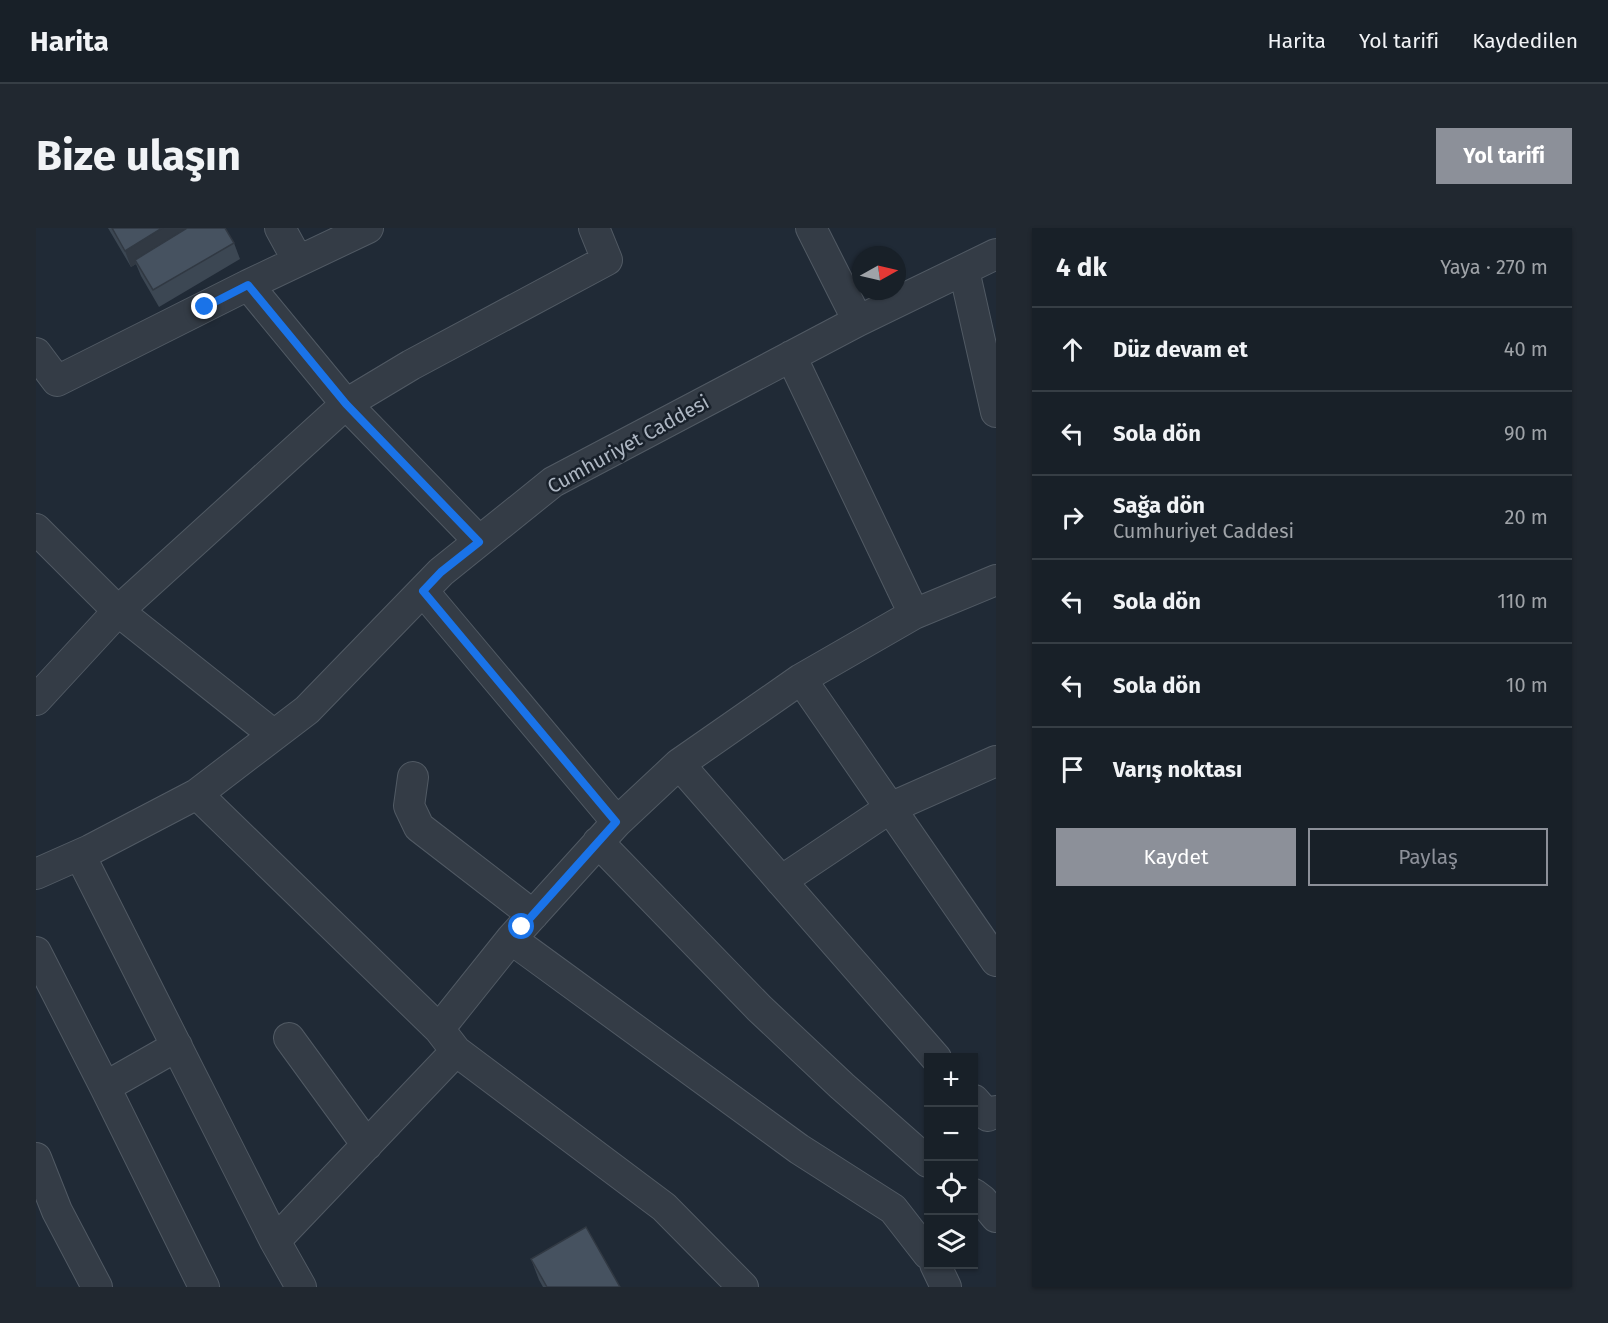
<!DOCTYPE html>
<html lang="tr">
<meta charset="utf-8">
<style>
body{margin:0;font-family:"Fira Sans",sans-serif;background:#212830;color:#f1f3f6}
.controls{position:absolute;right:18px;bottom:18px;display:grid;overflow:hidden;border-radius:0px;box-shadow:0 2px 4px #0004}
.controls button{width:54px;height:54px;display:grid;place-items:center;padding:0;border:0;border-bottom:2px solid #363e45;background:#182028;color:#f1f3f6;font:30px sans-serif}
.compass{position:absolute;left:816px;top:18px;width:54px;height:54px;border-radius:50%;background:#182028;box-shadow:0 2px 4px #0004;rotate:82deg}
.stop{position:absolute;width:18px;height:18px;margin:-14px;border:4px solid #1a73e8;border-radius:50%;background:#fff}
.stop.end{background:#1a73e8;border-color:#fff;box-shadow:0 2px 6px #0008}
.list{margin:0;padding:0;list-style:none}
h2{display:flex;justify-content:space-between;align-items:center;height:78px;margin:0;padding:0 24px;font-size:26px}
h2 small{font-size:20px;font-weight:400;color:#9fa3a8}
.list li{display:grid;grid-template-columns:39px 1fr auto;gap:18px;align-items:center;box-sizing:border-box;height:84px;padding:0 24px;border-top:2px solid #363e45}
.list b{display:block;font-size:22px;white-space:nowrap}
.list p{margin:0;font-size:20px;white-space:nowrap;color:#9fa3a8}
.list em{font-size:20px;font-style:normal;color:#9fa3a8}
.actions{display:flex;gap:12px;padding:18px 24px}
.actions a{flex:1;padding:14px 0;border:2px solid #8c9099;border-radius:0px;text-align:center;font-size:21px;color:#8c9099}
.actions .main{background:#8c9099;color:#fff}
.icon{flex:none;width:33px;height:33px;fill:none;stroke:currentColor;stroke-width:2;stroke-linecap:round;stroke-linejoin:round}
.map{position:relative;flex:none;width:960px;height:1059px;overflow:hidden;border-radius:0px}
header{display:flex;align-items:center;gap:36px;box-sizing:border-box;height:84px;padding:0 30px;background:#182028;border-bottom:2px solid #363e45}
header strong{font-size:28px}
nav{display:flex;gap:33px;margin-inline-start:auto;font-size:21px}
.intro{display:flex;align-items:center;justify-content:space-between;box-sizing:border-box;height:144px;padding:0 36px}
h1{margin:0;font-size:42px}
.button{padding:15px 27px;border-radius:0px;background:#8c9099;color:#fff;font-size:21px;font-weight:700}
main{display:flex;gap:36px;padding:0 36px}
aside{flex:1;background:#182028;border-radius:0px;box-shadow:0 2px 4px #0004}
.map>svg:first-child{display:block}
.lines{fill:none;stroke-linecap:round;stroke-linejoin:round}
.minor-casing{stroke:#515a64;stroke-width:32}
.minor{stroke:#343c46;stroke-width:30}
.wall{fill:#3c4753}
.shaded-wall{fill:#313943}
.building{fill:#465260;stroke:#313943;stroke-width:1.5}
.route{stroke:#1a73e8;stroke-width:8}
.labels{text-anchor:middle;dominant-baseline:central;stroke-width:5;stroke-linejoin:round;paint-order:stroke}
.street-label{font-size:20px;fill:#aeb7c3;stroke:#19212b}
</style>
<header>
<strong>Harita</strong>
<nav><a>Harita</a><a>Yol tarifi</a><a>Kaydedilen</a></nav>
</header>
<div class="intro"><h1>Bize ulaşın</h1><a class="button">Yol tarifi</a></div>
<main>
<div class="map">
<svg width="960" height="1059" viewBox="0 0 960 1059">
<rect width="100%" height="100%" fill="#202a36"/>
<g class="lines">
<defs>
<path id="minor" d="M244 0 262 33
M775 0 822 93
M928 42 960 184
M212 57 310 176 443 313
M0 125 21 153 212 57 332 0
M755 128 878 386
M0 301 82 383 238 507
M387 363 581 594
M765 451 960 733
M0 472 82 383 310 176 375 137 571 32 558 0
M643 536 900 830
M377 549 373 578 383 599 497 687
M161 566 403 801 420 823 628 979 707 1059
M562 614 723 780 806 858 892 934
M44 627 239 1013
M0 646 54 622 161 566 271 482 405 344 517 254 822 93 960 26
M745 653 854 580 960 533
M475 711 763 921 857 981 892 1026
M0 724 69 859 168 1059
M403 801 475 711 581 594 643 536 765 451 878 386 960 352
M253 810 331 917
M69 859 141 818
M938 872 952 888 960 883
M0 930 21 983 61 1059
M938 966 946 972 960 989
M899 1036 910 1059
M265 1059 239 1013 420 823"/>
</defs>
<use href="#minor" class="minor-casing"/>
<use href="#minor" class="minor"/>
</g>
<path class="wall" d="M72 0H189L198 15 204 31 123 79 105 48 100 36 95 39Z
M495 1031 584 1059H507L503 1052Z"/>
<path class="shaded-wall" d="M126 0H158L99 32 100 36 95 39 89 23Z"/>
<path class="building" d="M76 0H126L89 23Z
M151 0H189L198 15 117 62 99 32Z
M550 999 584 1059H511L495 1031Z"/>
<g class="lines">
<path class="route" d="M169 79 212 57 310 176 443 314 405 344 387 363 580 594 486 699"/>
</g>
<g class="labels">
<g class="street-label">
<text transform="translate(592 216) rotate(-29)">Cumhuriyet Caddesi</text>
</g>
</g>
</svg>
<div class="controls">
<button>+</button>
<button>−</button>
<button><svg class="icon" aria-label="locate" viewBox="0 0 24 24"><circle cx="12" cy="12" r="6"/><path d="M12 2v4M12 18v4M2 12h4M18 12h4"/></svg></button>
<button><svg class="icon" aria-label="layers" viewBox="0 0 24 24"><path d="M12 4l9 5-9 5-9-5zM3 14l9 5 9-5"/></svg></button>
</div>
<svg class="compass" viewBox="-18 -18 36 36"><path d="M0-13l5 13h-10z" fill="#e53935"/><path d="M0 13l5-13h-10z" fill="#9fa3a8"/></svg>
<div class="stop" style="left:486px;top:699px"></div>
<div class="stop end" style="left:169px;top:79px"></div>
</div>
<aside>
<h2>4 dk<small>Yaya · 270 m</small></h2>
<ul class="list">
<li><svg class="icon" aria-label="ahead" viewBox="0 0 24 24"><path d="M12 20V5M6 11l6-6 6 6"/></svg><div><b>Düz devam et</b></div><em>40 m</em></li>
<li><svg class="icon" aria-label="left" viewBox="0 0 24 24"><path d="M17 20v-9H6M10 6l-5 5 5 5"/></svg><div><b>Sola dön</b></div><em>90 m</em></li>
<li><svg class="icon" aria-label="right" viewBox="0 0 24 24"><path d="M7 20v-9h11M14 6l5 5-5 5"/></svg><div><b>Sağa dön</b><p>Cumhuriyet Caddesi</p></div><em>20 m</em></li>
<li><svg class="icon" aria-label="left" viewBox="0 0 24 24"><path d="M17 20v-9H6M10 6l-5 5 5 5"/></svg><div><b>Sola dön</b></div><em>110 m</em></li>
<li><svg class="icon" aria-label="left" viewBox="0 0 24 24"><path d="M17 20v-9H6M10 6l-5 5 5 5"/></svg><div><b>Sola dön</b></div><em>10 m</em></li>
<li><svg class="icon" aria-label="arrive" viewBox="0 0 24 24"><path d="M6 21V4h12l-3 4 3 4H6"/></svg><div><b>Varış noktası</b></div></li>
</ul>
<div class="actions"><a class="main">Kaydet</a><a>Paylaş</a></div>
</aside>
</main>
